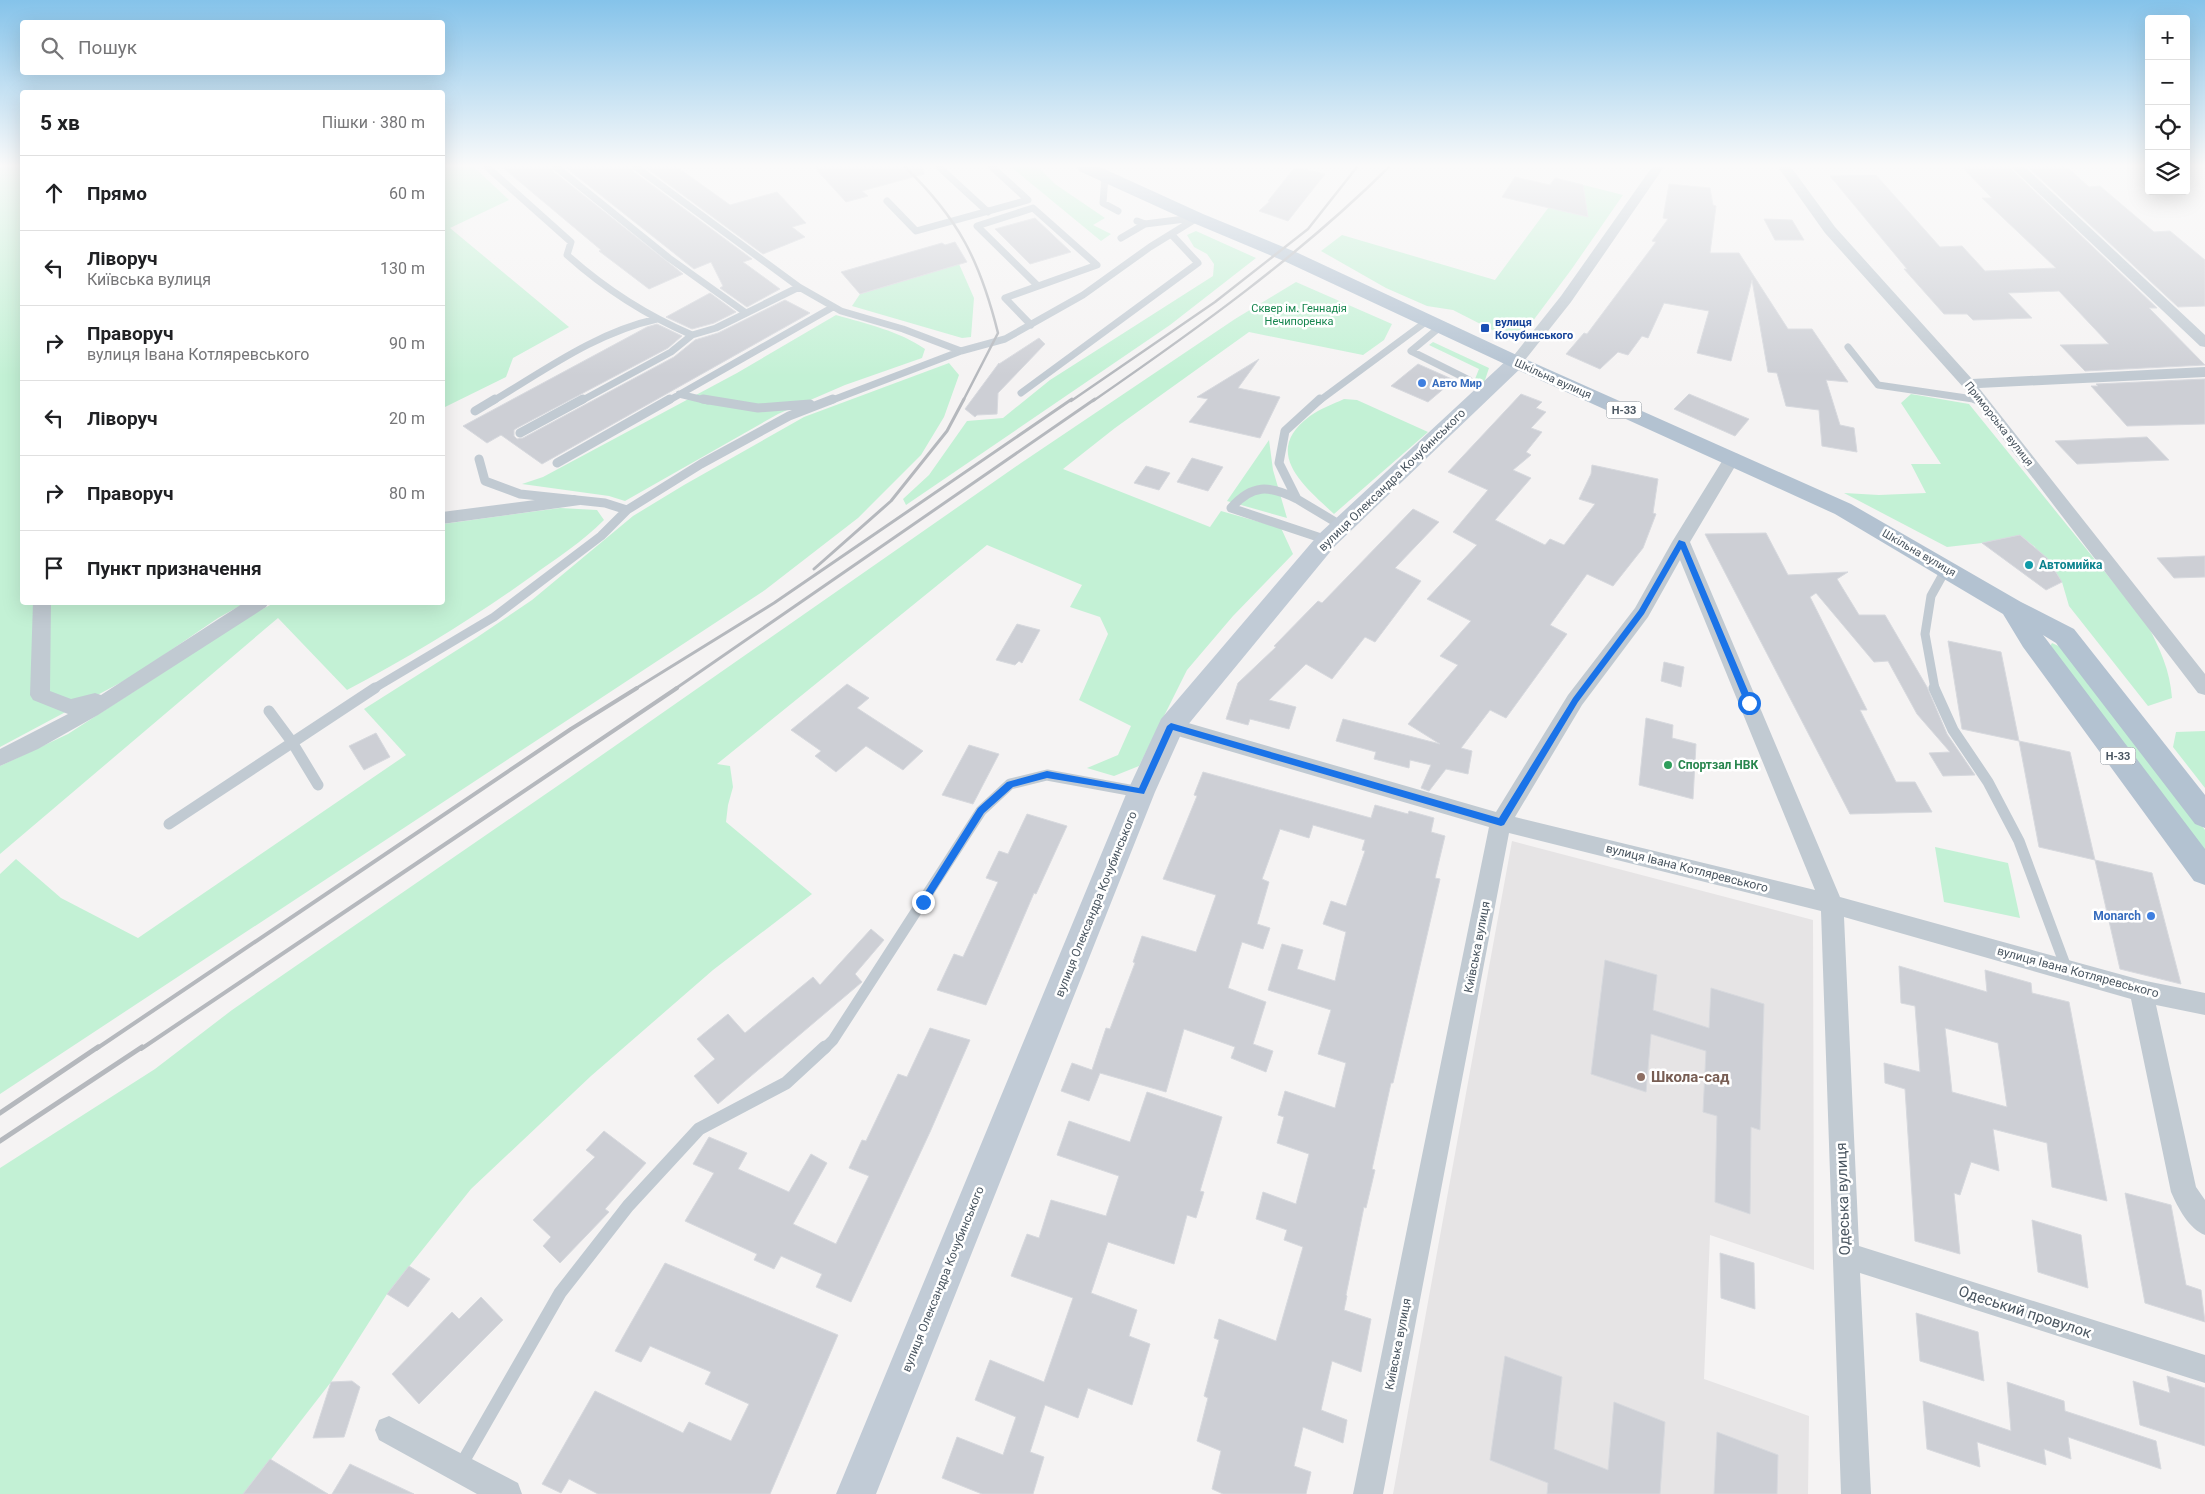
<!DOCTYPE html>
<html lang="uk">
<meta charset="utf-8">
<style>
body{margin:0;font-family:Roboto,sans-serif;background:#f6f6f6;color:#202124}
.controls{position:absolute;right:15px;top:15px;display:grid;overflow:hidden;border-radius:5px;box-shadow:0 5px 20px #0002}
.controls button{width:45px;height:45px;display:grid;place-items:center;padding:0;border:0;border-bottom:1px solid #e0e0e0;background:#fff;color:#202124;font:25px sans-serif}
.stop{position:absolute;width:15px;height:15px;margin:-11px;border:4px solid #1a73e8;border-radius:50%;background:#fff}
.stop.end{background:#1a73e8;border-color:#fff;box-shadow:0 1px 5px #0008}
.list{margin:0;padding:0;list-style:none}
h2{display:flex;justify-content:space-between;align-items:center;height:65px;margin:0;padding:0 20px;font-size:21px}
h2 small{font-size:16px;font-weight:400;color:#757577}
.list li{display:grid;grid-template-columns:32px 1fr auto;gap:15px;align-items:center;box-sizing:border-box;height:75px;padding:0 20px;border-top:1px solid #e0e0e0}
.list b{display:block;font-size:19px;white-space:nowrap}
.list p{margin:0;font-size:16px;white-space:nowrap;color:#757577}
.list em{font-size:16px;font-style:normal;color:#757577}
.icon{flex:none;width:28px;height:28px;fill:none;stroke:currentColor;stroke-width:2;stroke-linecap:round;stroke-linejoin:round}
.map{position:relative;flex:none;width:2205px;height:1494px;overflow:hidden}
.search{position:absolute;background:#fff;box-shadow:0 5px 20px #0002;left:20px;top:20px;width:425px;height:55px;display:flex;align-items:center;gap:12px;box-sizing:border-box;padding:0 18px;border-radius:5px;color:#757577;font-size:19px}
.panel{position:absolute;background:#fff;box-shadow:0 5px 20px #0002;left:20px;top:90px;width:425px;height:515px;border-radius:5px}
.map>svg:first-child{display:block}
.education{fill:#e6e4e5}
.green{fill:#c3f1d5}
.building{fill:#cdcfd5;stroke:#d7d9de;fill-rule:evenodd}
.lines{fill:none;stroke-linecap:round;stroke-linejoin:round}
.lane-far3{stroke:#c1cad2;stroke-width:7}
.lane-far2{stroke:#c1cad2;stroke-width:9}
.lane-far1{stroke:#c1cad2;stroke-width:11}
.lane{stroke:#c1cad2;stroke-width:13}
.street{fill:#c1cad2;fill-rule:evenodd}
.secondary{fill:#c1cbd6;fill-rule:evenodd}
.primary{fill:#b3c2d1;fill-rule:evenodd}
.rail-far3{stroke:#b5b8bd;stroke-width:2.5}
.rail-far2{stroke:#b5b8bd;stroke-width:3}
.rail-far1{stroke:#b5b8bd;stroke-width:4}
.rail{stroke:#b5b8bd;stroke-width:5}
.route{fill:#1a73e8}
.transit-dot{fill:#1a4fb4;stroke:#fff;stroke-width:2}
.shop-dot{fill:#3f7fe0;stroke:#fff;stroke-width:2}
.culture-dot{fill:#0f9aa8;stroke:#fff;stroke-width:2}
.leisure-dot{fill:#2e9e5b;stroke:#fff;stroke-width:2}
.education-dot{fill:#8d6e63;stroke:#fff;stroke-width:2}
.labels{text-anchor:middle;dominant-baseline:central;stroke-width:5;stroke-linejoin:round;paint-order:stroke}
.far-park-label{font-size:11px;fill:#17864f;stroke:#fff}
.far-transit-label{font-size:11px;font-weight:bold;fill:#164399;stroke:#fff;text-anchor:start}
.far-street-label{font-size:11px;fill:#4a5661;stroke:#fff}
.far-shop-label{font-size:11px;font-weight:bold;fill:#366cbe;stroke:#fff;text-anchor:start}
.shield{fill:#fff;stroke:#808990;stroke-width:1}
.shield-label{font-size:11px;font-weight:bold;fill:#4a5661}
.street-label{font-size:12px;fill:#4a5661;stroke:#fff}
.culture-label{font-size:12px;font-weight:bold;fill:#0d838f;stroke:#fff;text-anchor:start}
.leisure-label{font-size:12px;font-weight:bold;fill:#27864d;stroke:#fff;text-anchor:start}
.shop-label{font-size:12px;font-weight:bold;fill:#366cbe;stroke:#fff;text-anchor:end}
.near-education-label{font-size:15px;font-weight:bold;fill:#785e54;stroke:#fff;text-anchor:start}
.near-street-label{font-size:15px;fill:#4a5661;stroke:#fff}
</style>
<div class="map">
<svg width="2205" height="1494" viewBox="0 0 2205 1494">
<rect width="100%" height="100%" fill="#f5f3f3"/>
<path class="education" d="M1512 841 1813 920 1814 1270 1710 1235 1704 1379 1809 1416 1808 1494H1393Z"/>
<path class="green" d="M0 167H22V602L245 603 218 618 133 676 0 747Z
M443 167H474L509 200 450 228 569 327 513 358 506 377 443 408Z
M1011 167H1038L1055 184 1105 218 1093 225 1111 234 1101 241Z
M1568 181 1623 195 1571 270 1520 338 1502 335 1453 310 1427 306 1386 288 1321 251 1342 235 1495 280Z
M1196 231 1256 258 1170 325 906 505 903 499 929 475 967 421 1003 418 1050 380 1213 276 1214 264 1207 254 1194 247 1187 235Z
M959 264 974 298 971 337 962 338 852 306 860 294Z
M1296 282 1392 324 1384 340 1363 355 1249 332 1115 428 1063 469 1210 527 1221 511 1281 528 1293 554 1233 616 1187 670 1139 766 1114 776 1087 768 1118 755 1131 726 1079 700 1108 634 1100 617 1070 607 1082 585 987 545 717 764 730 766 733 787 728 805 726 822 812 894 713 970 591 1076 471 1189 387 1294 331 1382 244 1494H0V1168L155 1069 232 1010 569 778 1021 463 1235 319Z
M836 315C867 324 899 331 925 349L922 358 845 385 778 414 625 501 609 496 522 484 543 477 737 373Z
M1433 342 1489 368 1484 383 1475 379 1479 369 1429 345Z
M949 363 959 375 944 417 921 455 858 518 765 590 0 1094V874L16 859 61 898 138 938 406 755 364 709 476 638 532 600 633 516 684 485 804 417Z
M1911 394 1969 404 2147 624C2160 649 2170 670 2172 698L2148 706 2069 606 2062 582 2054 569 2039 561 2035 547 2020 535 1982 543 1947 547 1844 493 1879 495 1926 493 1911 464H1941L1901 403Z
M1344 399 1357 400 1428 432 1334 514C1304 486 1261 452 1310 416 1320 409 1333 404 1344 399Z
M1269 440 1273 470 1287 518 1227 501Z
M560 508 597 510 604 520C582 542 557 558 532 576 471 620 413 655 347 690L278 618 0 854V766L68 734 170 668 228 627 274 603 442 602 443 524Z
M2052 643 2065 649 2205 830V857L2048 650Z
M2205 731V788L2173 747 2176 732Z
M1935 847 2008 863 2020 918 1944 902Z"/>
<path class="building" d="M502 167H551L553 171 683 274 649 289 599 251 601 250Z
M565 167H631L633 171 752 259 743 262 780 289 747 307 720 288 723 286 711 262 694 269Z
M645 167H677L730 205 777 192 806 223 792 227 805 237 763 254Z
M814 167H923L924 174 862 191 868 196 846 202Z
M1295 167 1325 174 1288 221 1259 211 1270 201H1268Z
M1962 167H2009L2157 308H2149L2205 365 2085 371 2060 345 2109 344 2059 291 2008 293 2032 318 1973 320 1967 314H1944L1904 269H1907L1830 176 1876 175 1940 247 1962 246 1985 271 2056 268 1982 198H1992Z
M2028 167H2067L2089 187 2100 186 2154 232 2170 231 2205 260V306L2178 307Z
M1515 177 1550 185 1555 178 1583 185 1588 217 1502 197Z
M1669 184 1710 188 1713 205 1716 206 1710 253H1739L1788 329H1812L1848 382 1826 380 1840 425 1854 428 1857 452 1822 446 1819 410 1786 406 1777 373 1768 372 1752 280 1731 361 1697 353 1709 311 1664 303 1648 338 1642 336 1628 355 1618 352 1600 369 1566 354 1584 333 1587 334 1656 242 1652 241 1668 219 1663 218Z
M1035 218 1071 252 1030 264 995 229Z
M1764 219 1792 220 1804 240H1775Z
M955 242 967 262 860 294 841 272 942 243 945 245Z
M710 293 736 312 714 323 692 329 666 317Z
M785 300 810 313 542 464 501 435 487 443 463 426 647 327 657 324 682 336 668 348 517 428 514 430V436L517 439 523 438 674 357 695 340 718 333Z
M1039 338 1045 344 998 393 997 414 977 415 975 417 965 409 999 363V364Z
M1259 359 1238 388 1280 397 1260 438 1189 422 1208 399 1197 397Z
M1418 364 1454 380 1428 402 1391 386Z
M2205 379V424L2127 426 2091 386H2098L2096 384Z
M1521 394 1542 402 1536 408 1546 412 1531 428 1542 432 1526 452 1531 455 1513 470 1531 478 1495 520 1545 545 1550 539 1564 545 1595 504 1579 499 1591 474 1592 465 1658 479 1653 513 1656 514 1643 548 1613 586 1587 574 1550 625 1567 634 1506 718 1490 710 1461 748 1472 751 1468 774 1446 769 1429 791 1421 788 1431 765 1410 760 1409 768 1374 759 1376 752 1336 741 1343 719 1440 744 1408 724 1458 665 1440 656 1471 621 1427 599 1477 545 1453 532 1488 490 1448 472Z
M1689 394 1749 419 1735 436 1674 409Z
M2147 437 2169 460 2077 464 2055 441Z
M1192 458 1223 467 1208 491 1177 482Z
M1146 466 1170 473 1159 490 1134 483Z
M1413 509 1439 522 1395 568 1421 581 1375 642 1365 637 1332 679 1306 664 1269 700 1296 707 1289 729 1250 719 1248 725 1226 719 1238 683 1276 647 1274 646 1318 601 1322 603Z
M1766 533 1788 575 1848 572 1837 579 1859 615H1885L1927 687 1947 734 1975 775 1943 776 1929 753 1950 752 1917 714 1888 661 1874 662 1816 593 1810 597 1867 710H1860L1896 782H1915L1932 812 1850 814 1705 534Z
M2020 535 2047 558 2062 582 2046 590 1982 543Z
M2205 556V577L2174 578 2157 558Z
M1017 624 1040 630 1022 663 1019 661 1015 665 996 660Z
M1948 641 2001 652 2019 741 1962 729Z
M1664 662 1684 667 1681 687 1661 681Z
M847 684 869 698 857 708 923 751 903 770 866 746 836 772 815 756 821 751 791 730Z
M1646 718 1673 725 1672 738 1696 744 1693 799 1639 785Z
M376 733 390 757 364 770 349 746Z
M2019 741 2070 752 2095 860 2039 847Z
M969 745 999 754 973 804 942 795Z
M1203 772 1371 818 1375 805 1408 814 1409 811 1434 818 1431 832 1445 836 1435 878 1440 879 1393 1083H1391L1372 1169 1375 1170 1366 1208 1364 1207 1346 1295 1347 1296 1344 1310 1371 1319 1361 1372 1332 1361 1321 1410 1347 1420 1343 1443 1303 1427 1294 1466 1311 1472 1306 1494H1223L1212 1489 1221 1451 1197 1441 1208 1398 1204 1396 1219 1340 1214 1338 1219 1319 1276 1341 1303 1247 1284 1240 1287 1230 1256 1219 1263 1192 1296 1204 1309 1154 1277 1143 1284 1117 1278 1115 1285 1091 1335 1108 1346 1063 1318 1054 1331 1010 1268 990 1282 944 1303 950 1297 969 1335 981 1346 932 1323 924 1331 901 1346 906 1365 851 1362 850 1365 840 1313 825 1309 838 1280 829 1262 879 1269 882 1257 924 1270 928 1263 949 1242 942 1228 988 1266 1002 1253 1044 1273 1051 1266 1072 1231 1058 1235 1047 1184 1029 1166 1092 1100 1073 1089 1101 1061 1091 1072 1063 1092 1070 1106 1028 1110 1029 1135 963 1133 962 1142 936 1196 952 1216 895 1163 879 1197 796 1194 795Z
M1027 814 1067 826 1036 894 1034 893 986 1005 937 990 954 954 963 957 998 882 986 878 999 851 1008 854Z
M2095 860 2152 873 2181 984 2120 969Z
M871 929 884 940 855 974 862 982 718 1104 694 1076 715 1059 697 1039 728 1014 745 1033 813 977 820 985Z
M1605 960 1657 975 1653 1010 1709 1028 1711 988 1764 1004 1760 1130 1751 1127 1750 1214 1715 1202 1717 1116 1703 1112 1706 1051 1651 1034 1646 1092 1591 1074Z
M1899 966 1987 992 1985 970 2031 983 2032 993 2069 1002 2107 1201 2052 1187 2047 1143 1993 1129 1999 1171 1971 1162 1960 1195 1954 1193 1960 1254 1915 1241 1905 1089 1885 1083 1884 1063 1920 1072 1915 1006 1901 1003ZM1945 1028 1998 1043 2007 1107 1952 1092Z
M930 1028 970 1040 930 1132 851 1302 816 1287 822 1274 781 1256 774 1269 754 1260 757 1254 685 1221 714 1173 693 1164 709 1137 747 1153 738 1169 789 1192 811 1154 827 1163 793 1224 836 1244 869 1176 849 1168 862 1140 866 1141 898 1074 907 1077Z
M1147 1092 1222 1117 1200 1191 1204 1192 1196 1218 1187 1215 1174 1264 1108 1242 1091 1293 1137 1310 1129 1336 1150 1344 1132 1405 1088 1388 1078 1418 1045 1405 1030 1452 1044 1457 1033 1494H982L942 1478 957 1437 1003 1455 1016 1417 975 1400 990 1360 1044 1382 1073 1298 1011 1276 1027 1234 1039 1238 1051 1200 1106 1216 1119 1176 1057 1155 1069 1121 1130 1142Z
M604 1131 646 1163 605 1209 609 1212 560 1263 543 1246 551 1237 533 1220 595 1157 586 1150Z
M2125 1193 2171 1205 2186 1285 2201 1290 2205 1322 2145 1303Z
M2032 1220 2081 1235 2088 1288 2038 1272Z
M1720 1253 1754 1263 1755 1309 1721 1298Z
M665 1263 838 1335 770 1494H598L569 1479 561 1493 542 1484 595 1391 683 1433 689 1422 731 1441 749 1404 705 1384 711 1372 650 1346 641 1362 615 1351Z
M409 1266 430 1279 408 1307 387 1294Z
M481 1297 503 1320 419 1404 392 1374 452 1312 459 1319Z
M1916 1313 1978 1332 1984 1381 1920 1361Z
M1505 1356 1562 1377 1554 1449 1608 1470 1614 1402 1665 1422 1660 1494H1547L1548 1483 1490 1460Z
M2167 1376 2205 1388V1446L2140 1425 2133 1381 2170 1393Z
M352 1381 360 1387 344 1437 313 1438 331 1382Z
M2007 1382 2064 1401 2065 1411 2156 1441 2161 1469 2068 1437 2071 1459 2044 1449 2046 1465 1977 1442 1980 1467 1927 1449 1923 1401 2011 1431Z
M1717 1432 1778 1455 1777 1494H1714Z
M270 1459 328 1494H243Z
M350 1464 414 1494H332Z"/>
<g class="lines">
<path class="lane-far3" d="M487 167 571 242 567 255C605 289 645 315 692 335L716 328 799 287 841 311 903 329 961 351
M556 167 669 258 746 313
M636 167 799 287
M939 167 988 212
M1105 176 1103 203 1118 211
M887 201 916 231 1028 200 992 167
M1137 221 1145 224 1193 218
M1121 238 1145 224
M1031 325 1005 298 1097 265 1033 208 977 226 1038 286
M1440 327 1411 351 1469 380 1483 393
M1848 347 1878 385 1980 400
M1021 393 1198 263 1171 234
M679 394 708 401
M493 401C545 370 597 332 657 319
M581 401 671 352 692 335
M668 401 833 307
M830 401 961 351 1005 339 1083 295 1150 247 1197 218
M1319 401 1427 321"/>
<path class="lane-far2" d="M703 399 758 408 810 404
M1320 399 1285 431 1279 463 1297 499 1342 526
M1975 399 1980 400
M475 411 495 399
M520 433 583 399
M479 459 485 481 520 494 605 503 627 510 701 464 789 416 833 399
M557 463 670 399
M1297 499C1269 485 1252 484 1231 508L1327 540
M373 689 494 617 601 536 627 510
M1935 689 1925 634 1931 596 1946 569"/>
<path class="lane-far1" d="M1934 688 1953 730 1988 782 2019 841 2067 970
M269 711 292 742 318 785
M169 824 375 688
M824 1049 833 1040 981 811 1010 784 1047 775 1140 792"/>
<path class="lane" d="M460 1467 560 1293 628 1206 699 1129 786 1083 825 1047"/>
<path class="street" d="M1652 167H1664L1571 302 1521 365H1511L1509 362 1511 359 1561 296Z
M1778 167H1791L1835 227 1972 379 2205 367V377L1979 388 2205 674V695L2198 693 1963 387 1825 233Z
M2011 167H2025L2205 335V347L2200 346Z
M1732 453 1738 454 1740 458 1690 542 1840 897 2141 980 2205 993V1015L2156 1005 2196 1187 2205 1200V1235C2189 1229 2178 1208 2171 1192L2131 999 1844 917 1859 1246 2205 1355V1383L1860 1273 1871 1494H1841L1821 911 1509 833 1383 1494H1353L1489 827 1171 734 1164 731 1161 726 1164 721 1171 718 1496 812 1568 695 1635 608 1672 542 1724 458 1726 454ZM1680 560 1815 890 1515 817 1582 705 1648 617Z
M574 495 580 497 582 501 580 505 442 524V512Z
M33 602H51L50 691 71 699 95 693 101 695 245 602H269L266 607 98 715 38 749 0 766V749L68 714 33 700 30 695Z
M389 1416 518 1483 522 1494H477L379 1440 375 1430 379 1420Z"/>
<path class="secondary" d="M1516 356 1523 358 1526 362 1523 366 1335 546 1182 732 1155 792 876 1494H836L1127 792 1161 719 1319 534 1509 358Z"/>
<path class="primary" d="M1077 167H1100L1203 214 1298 253 1523 358 1851 504 2021 602 2074 629 2205 795V828L2195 824 2056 643 2043 635 2205 849V885L2194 881 2023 647 2003 614 1835 514 1509 366 1284 261 1191 222 1079 171Z"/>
<path class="rail-far3" d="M905 167C959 219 980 261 998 333L963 401
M1071 401 1215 302 1308 229 1357 167
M1093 401C1197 329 1299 256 1389 167"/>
<path class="rail-far2" d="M814 569 891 501 947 431 964 399
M635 689 774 603 1072 399
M675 689 1095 399"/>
<path class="rail-far1" d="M96 1049 571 729 637 688
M141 1049 677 688"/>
<path class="rail" d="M0 1113 98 1047
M0 1141 142 1047"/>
</g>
<linearGradient id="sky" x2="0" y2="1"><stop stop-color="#85c3ea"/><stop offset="0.44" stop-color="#fafafa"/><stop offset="1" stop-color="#fafafa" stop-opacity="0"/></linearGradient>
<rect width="2205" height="376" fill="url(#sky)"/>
<path class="route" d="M1679 540 1685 542 1753 703 1752 705H1746L1745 703 1681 549 1644 614 1578 702 1504 825 1501 826 1173 730 1144 794 1047 778 1013 787 984 813 926 905H920V900L978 808 1007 782 1047 771 1139 788 1167 726 1171 723 1499 818 1573 698 1639 610Z"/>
<rect class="transit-dot" x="1480" y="323" width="10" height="10" rx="2.5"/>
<g class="shop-dot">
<circle cx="1422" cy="383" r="5"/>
<circle cx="2151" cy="916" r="5"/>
</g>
<circle class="culture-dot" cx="2029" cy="565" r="5"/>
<circle class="leisure-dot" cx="1668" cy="765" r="5"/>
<circle class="education-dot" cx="1641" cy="1077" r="5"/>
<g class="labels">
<g class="far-park-label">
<text x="1299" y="308">Сквер ім. Геннадія<tspan x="1299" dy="13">Нечипоренка</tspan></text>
</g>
<g class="far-transit-label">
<text x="1495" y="322">вулиця<tspan x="1495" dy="13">Кочубинського</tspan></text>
</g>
<g class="far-street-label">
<text transform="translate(1553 379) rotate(24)">Шкільна вулиця</text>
<text transform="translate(1999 424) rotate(52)">Приморська вулиця</text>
<text transform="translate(1919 553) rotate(30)">Шкільна вулиця</text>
</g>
<g class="far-shop-label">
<text x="1432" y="383">Авто Мир</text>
</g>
<g class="shield">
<rect x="1606.5" y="401.5" width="35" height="17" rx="4"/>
<rect x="2100.5" y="747.5" width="35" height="17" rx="4"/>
</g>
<g class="shield-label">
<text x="1624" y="410">Н-33</text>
<text x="2118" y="756">Н-33</text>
</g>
<g class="street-label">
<text transform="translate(1392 480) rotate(-44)">вулиця Олександра Кочубинського</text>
<text transform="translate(1687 868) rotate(14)">вулиця Івана Котляревського</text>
<text transform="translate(1096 904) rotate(-68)">вулиця Олександра Кочубинського</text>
<text transform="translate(1477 947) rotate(-79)">Київська вулиця</text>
<text transform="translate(2078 972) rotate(15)">вулиця Івана Котляревського</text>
<text transform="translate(943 1279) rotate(-68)">вулиця Олександра Кочубинського</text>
<text transform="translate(1398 1344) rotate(-79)">Київська вулиця</text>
</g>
<g class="culture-label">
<text x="2039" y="565">Автомийка</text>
</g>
<g class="leisure-label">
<text x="1678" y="765">Спортзал НВК</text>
</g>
<g class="shop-label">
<text x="2141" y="916">Monarch</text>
</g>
<g class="near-education-label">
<text x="1651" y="1077">Школа-сад</text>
</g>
<g class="near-street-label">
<text transform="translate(1843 1199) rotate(-92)">Одеська вулиця</text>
<text transform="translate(2025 1312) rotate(18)">Одеський провулок</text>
</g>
</g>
</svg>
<div class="controls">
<button>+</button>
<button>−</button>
<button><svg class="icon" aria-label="locate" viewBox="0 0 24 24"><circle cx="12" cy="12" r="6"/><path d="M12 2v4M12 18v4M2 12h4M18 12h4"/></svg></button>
<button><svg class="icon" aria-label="layers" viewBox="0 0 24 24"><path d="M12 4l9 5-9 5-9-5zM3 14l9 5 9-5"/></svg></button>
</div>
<div class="stop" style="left:1749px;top:703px"></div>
<div class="stop end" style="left:923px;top:902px"></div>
<div class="search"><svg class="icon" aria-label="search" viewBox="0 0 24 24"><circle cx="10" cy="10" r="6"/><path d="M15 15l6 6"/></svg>Пошук</div>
<section class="panel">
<h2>5 хв<small>Пішки · 380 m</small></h2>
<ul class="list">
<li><svg class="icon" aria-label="ahead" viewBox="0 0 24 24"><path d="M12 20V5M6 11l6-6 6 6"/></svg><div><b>Прямо</b></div><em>60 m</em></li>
<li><svg class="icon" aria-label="left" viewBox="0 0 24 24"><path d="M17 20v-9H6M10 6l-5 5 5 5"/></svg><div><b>Ліворуч</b><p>Київська вулиця</p></div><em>130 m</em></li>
<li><svg class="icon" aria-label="right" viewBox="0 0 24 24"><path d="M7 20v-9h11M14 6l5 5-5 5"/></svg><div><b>Праворуч</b><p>вулиця Івана Котляревського</p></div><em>90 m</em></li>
<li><svg class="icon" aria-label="left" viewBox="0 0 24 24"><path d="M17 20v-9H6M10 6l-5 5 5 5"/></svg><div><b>Ліворуч</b></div><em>20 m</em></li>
<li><svg class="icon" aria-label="right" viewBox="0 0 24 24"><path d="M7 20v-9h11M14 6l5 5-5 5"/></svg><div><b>Праворуч</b></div><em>80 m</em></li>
<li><svg class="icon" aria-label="arrive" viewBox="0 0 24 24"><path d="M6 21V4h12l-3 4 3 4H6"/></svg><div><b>Пункт призначення</b></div></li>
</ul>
</section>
</div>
